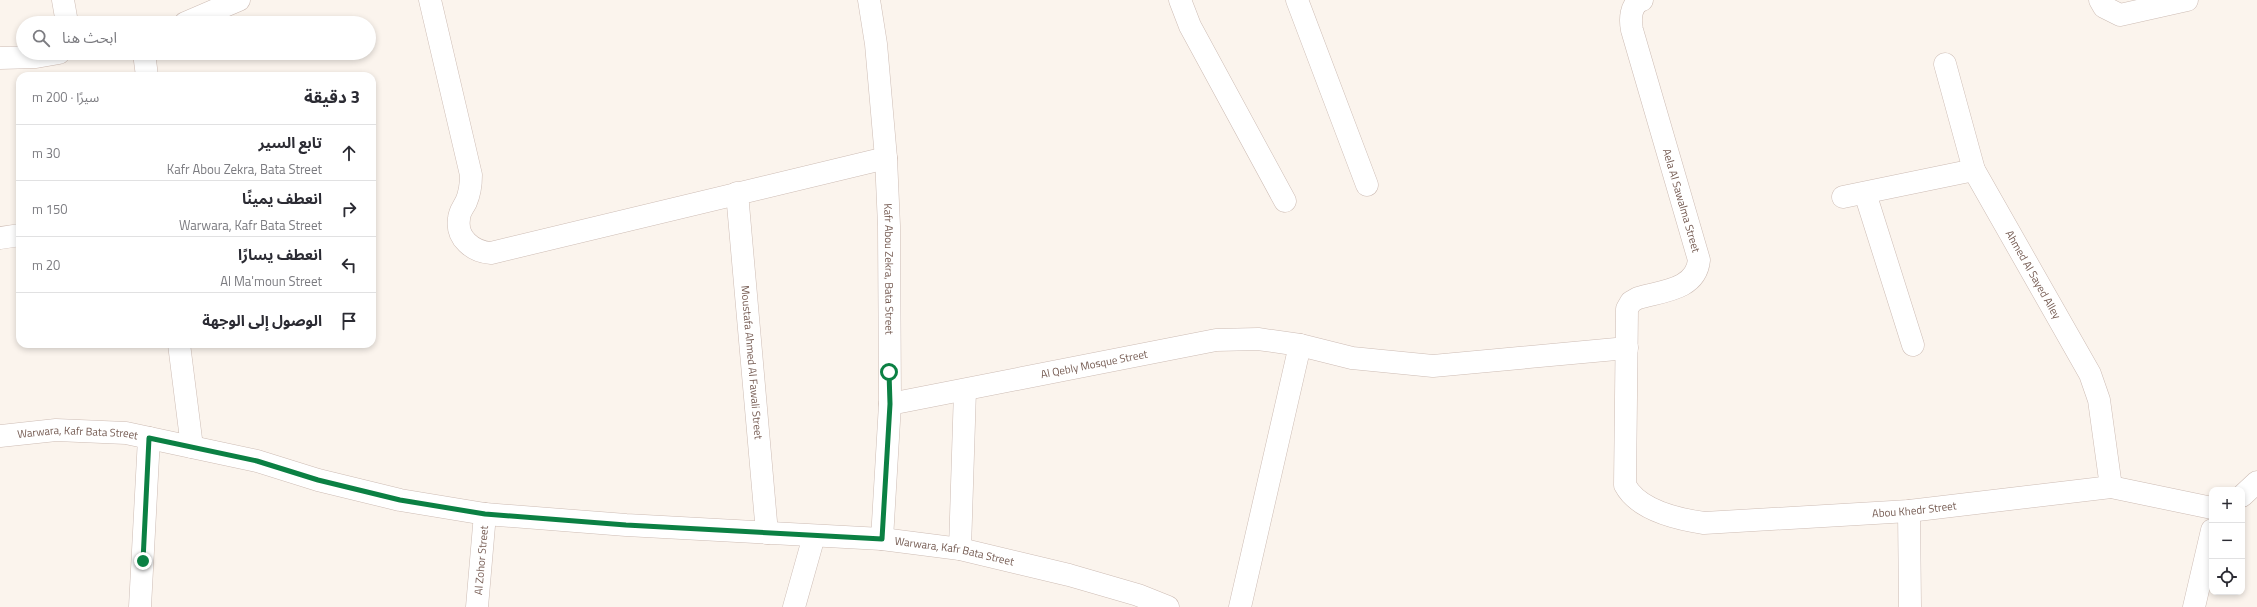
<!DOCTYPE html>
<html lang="ar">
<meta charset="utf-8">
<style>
body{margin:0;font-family:"Titillium Web","Noto Sans Arabic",sans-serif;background:#f2f2f3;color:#2b2b33;direction:rtl}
.controls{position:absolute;right:12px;bottom:12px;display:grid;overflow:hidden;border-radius:8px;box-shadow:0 2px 6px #0003}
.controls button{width:36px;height:36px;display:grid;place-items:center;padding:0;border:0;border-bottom:1px solid #e1e1e2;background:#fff;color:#2b2b33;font:20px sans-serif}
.stop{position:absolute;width:12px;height:12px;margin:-9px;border:3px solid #0b8043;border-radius:50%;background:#fff}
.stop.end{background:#0b8043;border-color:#fff;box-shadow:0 1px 4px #0008}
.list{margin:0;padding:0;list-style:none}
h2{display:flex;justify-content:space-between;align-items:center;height:52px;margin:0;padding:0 16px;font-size:17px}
h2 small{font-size:13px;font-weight:400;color:#7c7c81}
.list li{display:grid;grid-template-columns:26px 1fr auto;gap:12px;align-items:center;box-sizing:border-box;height:56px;padding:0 16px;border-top:1px solid #e1e1e2}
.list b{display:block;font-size:15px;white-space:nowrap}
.list p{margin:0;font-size:13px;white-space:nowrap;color:#7c7c81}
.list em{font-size:13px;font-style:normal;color:#7c7c81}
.icon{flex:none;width:22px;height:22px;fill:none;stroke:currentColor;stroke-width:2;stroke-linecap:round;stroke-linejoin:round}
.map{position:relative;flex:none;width:2257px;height:607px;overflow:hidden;direction:ltr}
.search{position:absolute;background:#fff;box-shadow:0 2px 6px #0003;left:16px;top:16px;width:360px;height:44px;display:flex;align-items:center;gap:10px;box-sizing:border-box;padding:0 14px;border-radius:22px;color:#7c7c81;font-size:15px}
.panel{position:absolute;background:#fff;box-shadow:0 2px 6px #0003;left:16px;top:72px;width:360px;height:276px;border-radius:12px;direction:rtl}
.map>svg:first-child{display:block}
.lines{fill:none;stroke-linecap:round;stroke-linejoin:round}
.minor-casing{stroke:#cdbcb4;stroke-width:23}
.tertiary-casing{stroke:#cdbcb4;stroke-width:23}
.minor{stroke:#fff;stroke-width:22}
.tertiary{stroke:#fff;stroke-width:22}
.route{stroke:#0b8043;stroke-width:5}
.labels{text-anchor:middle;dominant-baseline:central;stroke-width:4;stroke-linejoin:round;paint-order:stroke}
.street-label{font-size:11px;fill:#755b52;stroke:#fef9f4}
</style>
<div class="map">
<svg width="2257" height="607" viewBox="0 0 2257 607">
<rect width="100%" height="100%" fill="#fbf4ed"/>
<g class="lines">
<defs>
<g id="minor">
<path d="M63 0 67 23"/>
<path d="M430 0 471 175C471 185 470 193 466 202 463 208 459 212 459 219 456 238 473 252 491 253L886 158"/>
<path id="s1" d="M869 0 876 44 886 158 889 226 890 404 882 539"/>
<path d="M1180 0 1190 26 1285 201"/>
<path d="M1297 0 1367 185"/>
<path id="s2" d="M1642 0C1630 4 1630 20 1632 30L1699 260C1696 290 1662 291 1638 298L1631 302 1627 309 1625 485C1638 510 1677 519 1704 523L1909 511 2111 487 2212 508"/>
<path d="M2100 0 2104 7 2120 15 2187 0"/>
<path d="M185 23 239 0"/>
<path d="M144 53 147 76"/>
<path d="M0 58 36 57 59 53"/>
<path id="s3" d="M1945 64 1974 170 2090 374 2099 400 2111 487"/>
<path id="s4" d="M737 193 767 533"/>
<path d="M1865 193 1913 345"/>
<path d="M1843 197 1974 170"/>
<path d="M0 238 20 235"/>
<path d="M179 344 192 447"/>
<path id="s5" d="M890 404 1216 340 1258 339 1300 345 1352 358 1433 366 1627 348"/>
<path d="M2242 496 2257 482"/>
<path d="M1909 511 1910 607"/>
<path d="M960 549 965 390"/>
<path d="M140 607 149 438"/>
<path id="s6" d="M477 607 485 514"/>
<path d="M794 607 814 536"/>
<path d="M1240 607 1300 345"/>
<path d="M2194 607 2212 530"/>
</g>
<g id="tertiary">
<path id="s7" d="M0 436 56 430 126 433 257 461 318 480 400 500 485 514 626 525 882 539 960 549 1069 575 1138 595 1168 607"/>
</g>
</defs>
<use href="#minor" class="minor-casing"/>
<use href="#tertiary" class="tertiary-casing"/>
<use href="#minor" class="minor"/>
<use href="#tertiary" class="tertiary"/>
</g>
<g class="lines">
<path class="route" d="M143 561 149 438 257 461 318 480 400 500 485 514 626 525 882 539 890 404 889 372"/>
</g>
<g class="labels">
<g class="street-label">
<text stroke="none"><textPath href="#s2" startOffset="212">Aela Al Sawalma Street</textPath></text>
<text stroke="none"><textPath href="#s1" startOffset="270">Kafr Abou Zekra, Bata Street</textPath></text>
<text stroke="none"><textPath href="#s3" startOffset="230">Ahmed Al Sayed Alley</textPath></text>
<text stroke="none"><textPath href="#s4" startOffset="170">Moustafa Ahmed Al Fawali Street</textPath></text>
<text stroke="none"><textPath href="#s5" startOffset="208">Al Qebly Mosque Street</textPath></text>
<text stroke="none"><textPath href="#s7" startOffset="78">Warwara, Kafr Bata Street</textPath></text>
<text stroke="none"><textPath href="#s2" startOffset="845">Abou Khedr Street</textPath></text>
<text stroke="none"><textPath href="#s7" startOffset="966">Warwara, Kafr Bata Street</textPath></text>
<text stroke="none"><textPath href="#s6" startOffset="47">Al Zohor Street</textPath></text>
</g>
</g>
</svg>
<div class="controls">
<button>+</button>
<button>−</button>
<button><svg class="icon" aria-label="locate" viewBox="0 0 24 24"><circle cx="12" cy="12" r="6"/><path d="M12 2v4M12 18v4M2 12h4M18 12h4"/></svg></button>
</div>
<div class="stop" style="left:889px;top:372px"></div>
<div class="stop end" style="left:143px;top:561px"></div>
<div class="search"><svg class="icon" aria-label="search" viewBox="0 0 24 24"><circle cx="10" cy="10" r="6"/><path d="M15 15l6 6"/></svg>ابحث هنا</div>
<section class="panel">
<h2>3 دقيقة<small>سيرًا · 200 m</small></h2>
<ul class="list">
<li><svg class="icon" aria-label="ahead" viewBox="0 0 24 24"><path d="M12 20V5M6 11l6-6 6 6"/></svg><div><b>تابع السير</b><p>Kafr Abou Zekra, Bata Street</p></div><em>30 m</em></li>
<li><svg class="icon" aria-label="right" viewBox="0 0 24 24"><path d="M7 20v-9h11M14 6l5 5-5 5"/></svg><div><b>انعطف يمينًا</b><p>Warwara, Kafr Bata Street</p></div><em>150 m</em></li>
<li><svg class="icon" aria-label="left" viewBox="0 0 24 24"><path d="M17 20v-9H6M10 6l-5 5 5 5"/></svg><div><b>انعطف يسارًا</b><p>Al Ma'moun Street</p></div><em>20 m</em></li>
<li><svg class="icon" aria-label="arrive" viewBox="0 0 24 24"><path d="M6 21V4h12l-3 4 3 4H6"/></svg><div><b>الوصول إلى الوجهة</b></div></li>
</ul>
</section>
</div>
